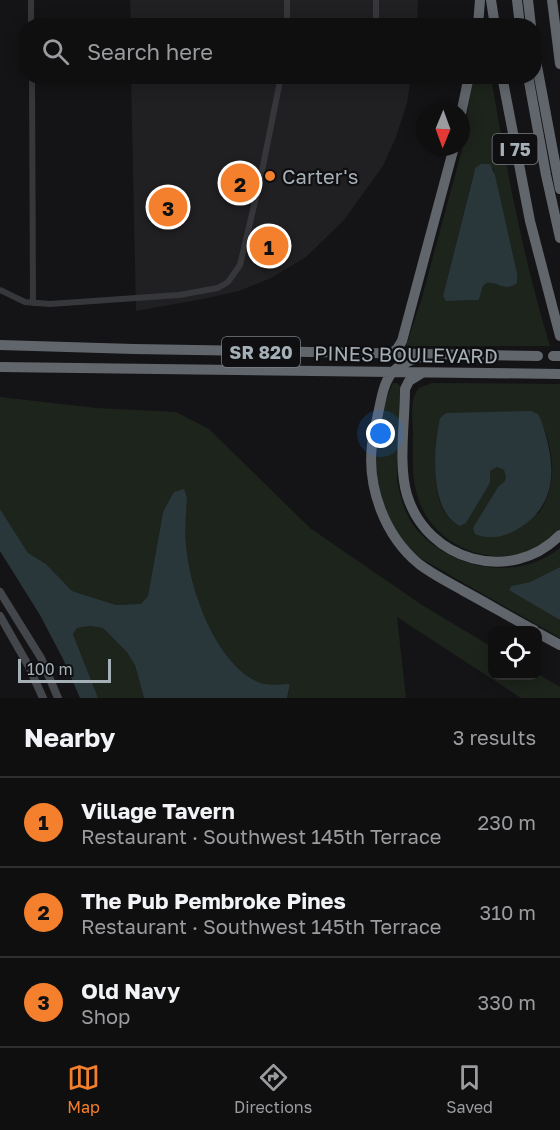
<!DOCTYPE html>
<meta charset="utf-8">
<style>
body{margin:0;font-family:"Golos Text",sans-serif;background:#181819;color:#f1f3f6}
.controls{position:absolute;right:18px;bottom:18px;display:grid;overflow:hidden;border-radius:12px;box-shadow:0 3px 15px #0003}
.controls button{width:54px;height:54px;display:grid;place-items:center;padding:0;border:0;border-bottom:2px solid #2f2f30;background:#0f0f10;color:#f1f3f6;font:30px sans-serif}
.compass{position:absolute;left:416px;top:102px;width:54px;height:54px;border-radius:50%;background:#0f0f10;box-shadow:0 3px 15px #0003;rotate:181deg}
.scale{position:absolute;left:18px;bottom:15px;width:93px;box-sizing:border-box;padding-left:6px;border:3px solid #a5afb6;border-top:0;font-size:16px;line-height:21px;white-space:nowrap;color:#a5afb6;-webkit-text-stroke:4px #0f0f11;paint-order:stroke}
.you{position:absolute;left:381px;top:434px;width:21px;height:21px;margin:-15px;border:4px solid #fff;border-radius:50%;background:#1a73e8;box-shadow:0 0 0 9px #1a73e833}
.badge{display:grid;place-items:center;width:39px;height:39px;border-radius:50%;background:#f4802d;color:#111;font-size:20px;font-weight:700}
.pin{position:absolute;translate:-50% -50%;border:3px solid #fff;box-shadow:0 2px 6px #0006}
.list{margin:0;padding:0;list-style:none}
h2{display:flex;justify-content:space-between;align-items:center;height:78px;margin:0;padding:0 24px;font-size:26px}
h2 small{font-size:20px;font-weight:400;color:#9b9c9f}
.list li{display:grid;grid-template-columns:39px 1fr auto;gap:18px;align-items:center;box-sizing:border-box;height:90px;padding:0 24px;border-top:2px solid #2f2f30}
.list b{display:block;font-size:22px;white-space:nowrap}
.list p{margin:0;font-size:20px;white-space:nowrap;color:#9b9c9f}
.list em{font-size:20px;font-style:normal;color:#9b9c9f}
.icon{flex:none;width:33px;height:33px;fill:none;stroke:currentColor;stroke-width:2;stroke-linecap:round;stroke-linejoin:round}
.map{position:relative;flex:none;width:560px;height:698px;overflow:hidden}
.search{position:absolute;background:#0f0f10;box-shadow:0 3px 15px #0003;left:18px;right:18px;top:18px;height:66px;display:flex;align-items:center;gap:15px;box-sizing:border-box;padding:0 21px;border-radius:24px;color:#9b9c9f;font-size:22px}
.sheet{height:348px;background:#0f0f10}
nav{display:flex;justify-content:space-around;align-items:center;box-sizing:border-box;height:84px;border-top:2px solid #2f2f30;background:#0f0f10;font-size:16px;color:#9b9c9f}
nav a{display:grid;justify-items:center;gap:3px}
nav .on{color:#f4802d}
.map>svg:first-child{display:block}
.built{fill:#202023}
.green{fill:#1d241c;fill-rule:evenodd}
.water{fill:#2a373a}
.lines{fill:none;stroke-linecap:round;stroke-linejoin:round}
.street{stroke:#35373b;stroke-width:6}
.secondary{stroke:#43474b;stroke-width:8}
.highway{stroke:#61666c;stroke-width:10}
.poi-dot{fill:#f4802d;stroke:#0f0f11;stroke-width:2}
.labels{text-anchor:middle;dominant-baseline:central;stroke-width:4.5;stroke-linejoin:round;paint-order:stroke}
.shield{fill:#0f0f11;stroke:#787f84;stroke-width:1.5}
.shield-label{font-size:18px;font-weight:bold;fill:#a5afb6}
.poi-label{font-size:20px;fill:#a5afb6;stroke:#0f0f11;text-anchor:start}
.street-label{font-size:20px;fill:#a5afb6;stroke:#0f0f11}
</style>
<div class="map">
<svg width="560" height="698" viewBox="0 0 560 698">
<rect width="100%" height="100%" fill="#141416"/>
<path class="built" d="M130 0H418L417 26 131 25Z
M131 77H411L407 103 396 137 383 166 344 220 306 257 271 278 239 291 203 299 136 311Z"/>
<path class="green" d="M473 77H491C506 167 523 258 550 346H406L421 301 462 150ZM475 168H493L517 273V283C505 293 498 281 486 283L483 286 479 300 450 301 443 296Z
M393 383H397L400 386 397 480C400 497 406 518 418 531 454 570 517 582 560 548V567L530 582 511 586 509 589 560 620V638L422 559C368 520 367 439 393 383Z
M432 383 560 384V530C553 536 546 543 538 547 494 570 436 548 419 501 411 479 413 456 413 433 413 419 409 399 419 388ZM446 413 538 414C553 447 560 481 539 513L474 532V528L498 487 504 482 506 478 504 470 497 467 490 471V483L466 523 460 526C426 511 437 452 439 423L440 418Z
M0 397 96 408 176 412 209 429 310 528 422 605 492 647V676H538V674L560 687V698H521L397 617 406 698H287L290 684C280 684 267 686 258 682 217 662 192 596 187 553 184 535 186 516 187 498L163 512 148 596 142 604 116 605 72 591 46 564 28 553 0 509Z
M90 626 103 628 128 652 135 665 144 698H98L73 634 77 628Z"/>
<path class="water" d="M481 164H490L495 175 517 273V283C505 293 498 281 486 283L483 286 479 300 446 301 443 296 474 173 475 168Z
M531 411 538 414 541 420C556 463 560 505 516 530 503 537 489 540 475 534L473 528 498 487 504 482 506 478 504 470 497 467 490 471V483L466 523 460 526C428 511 434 446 440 418L446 413Z
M184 489 187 498C186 516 184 535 187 553 192 595 217 663 258 682 267 686 281 684 290 684L287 698H144L135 665 127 652 103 628 90 626 77 628 73 634 98 698H80L64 661 40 615 0 551V509L28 553 46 564 72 591 116 605 141 604 148 596 163 512 174 492Z
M560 567V620L509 590 511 586 530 582Z"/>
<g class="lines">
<path class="street" d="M31 0V26
M376 0V26
M287 26V0
M32 76 33 303
M0 290 25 302 50 304 179 295 218 288 228 282 240 265 261 176 281 76"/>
<path class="secondary" d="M0 592 41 658 58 698
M0 616 28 665 43 698"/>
<path class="highway" d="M491 0 495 26
M517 0 520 26
M528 0 531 26
M552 0 560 64
M478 26 480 0
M534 50 560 189
M502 76 530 221 560 336
M528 76 546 175 560 238
M461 114 469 76
M0 345 134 349 538 356
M390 354 397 349 402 341 454 147
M553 356H560
M421 357C386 367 385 381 378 414 376 424 373 435 372 445 367 488 385 536 419 564 432 574 448 582 462 590 486 603 510 617 534 630
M0 367 560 374
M422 373 409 381 405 389C405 421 398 465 407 495 427 561 511 585 560 535
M538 633 560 645"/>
</g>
<circle class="poi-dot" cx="270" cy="176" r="6"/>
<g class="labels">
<g class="shield">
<rect x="492.5" y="134" width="45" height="30" rx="4.5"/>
<rect x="222" y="337" width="78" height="30" rx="4.5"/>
</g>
<g class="shield-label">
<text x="515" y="149">I 75</text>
<text x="261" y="352">SR 820</text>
</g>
<g class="poi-label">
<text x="282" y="176">Carter's</text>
</g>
<g class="street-label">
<text transform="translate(406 354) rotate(1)">PINES BOULEVARD</text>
</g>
</g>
</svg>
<div class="controls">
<button><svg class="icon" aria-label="locate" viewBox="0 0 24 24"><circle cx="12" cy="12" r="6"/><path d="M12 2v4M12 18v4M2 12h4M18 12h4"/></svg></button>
</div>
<svg class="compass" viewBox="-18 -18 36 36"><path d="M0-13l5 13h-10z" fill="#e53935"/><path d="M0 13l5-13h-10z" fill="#9b9c9f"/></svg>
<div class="scale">100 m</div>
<div class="you"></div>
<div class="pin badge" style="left:269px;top:246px">1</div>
<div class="pin badge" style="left:240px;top:183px">2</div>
<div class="pin badge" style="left:168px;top:207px">3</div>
<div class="search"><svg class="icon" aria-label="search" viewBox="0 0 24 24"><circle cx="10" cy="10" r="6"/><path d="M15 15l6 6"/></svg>Search here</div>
</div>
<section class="sheet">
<h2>Nearby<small>3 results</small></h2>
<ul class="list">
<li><span class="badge">1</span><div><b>Village Tavern</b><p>Restaurant · Southwest 145th Terrace</p></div><em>230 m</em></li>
<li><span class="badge">2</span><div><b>The Pub Pembroke Pines</b><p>Restaurant · Southwest 145th Terrace</p></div><em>310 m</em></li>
<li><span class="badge">3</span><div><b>Old Navy</b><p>Shop</p></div><em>330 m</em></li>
</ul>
</section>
<nav>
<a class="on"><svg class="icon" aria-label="map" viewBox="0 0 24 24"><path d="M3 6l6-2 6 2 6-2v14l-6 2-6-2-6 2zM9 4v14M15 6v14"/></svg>Map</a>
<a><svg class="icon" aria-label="directions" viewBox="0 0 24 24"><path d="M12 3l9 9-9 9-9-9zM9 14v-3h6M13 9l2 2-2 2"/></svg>Directions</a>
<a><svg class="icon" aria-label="saved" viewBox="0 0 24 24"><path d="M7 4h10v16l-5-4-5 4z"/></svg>Saved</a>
</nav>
